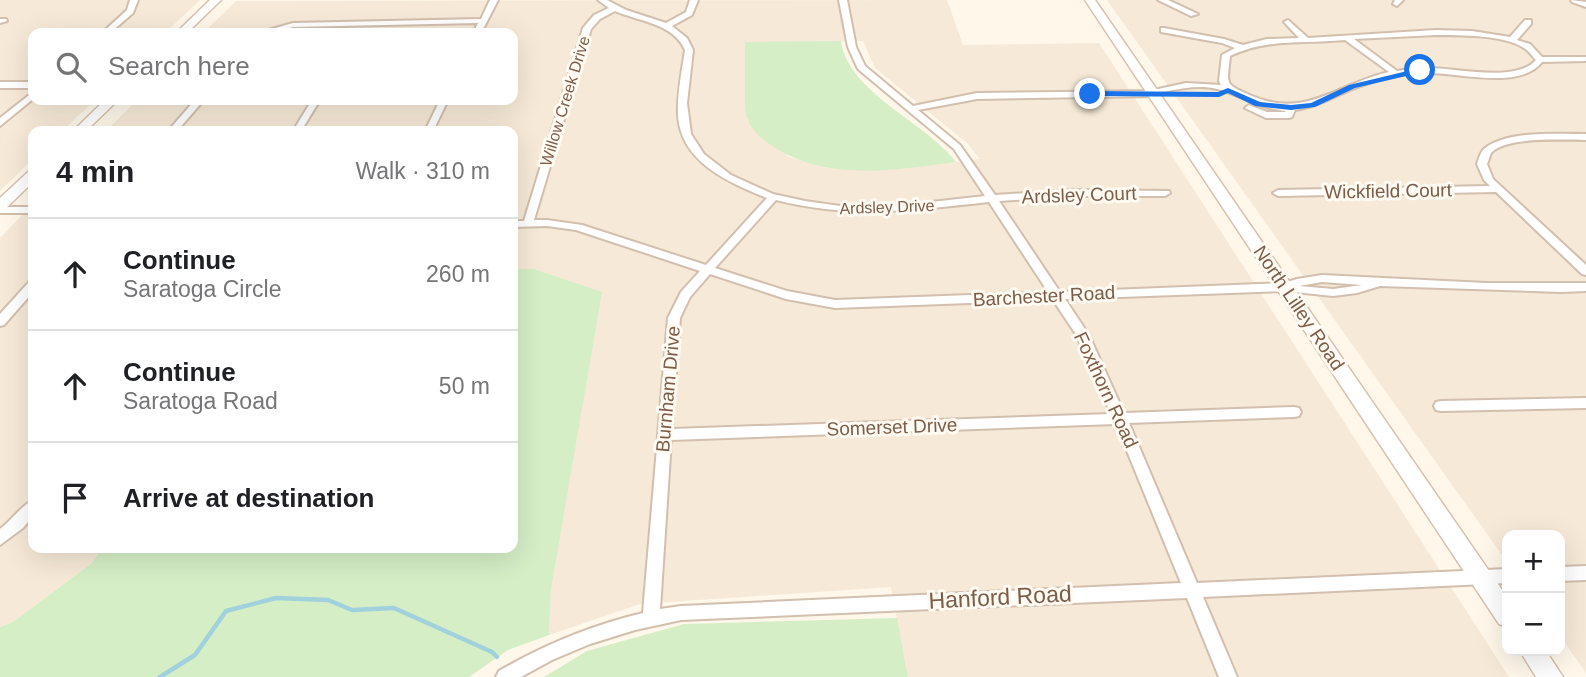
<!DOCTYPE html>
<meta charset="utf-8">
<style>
body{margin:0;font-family:Helvetica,sans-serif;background:#f2f2f2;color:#202124}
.controls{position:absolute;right:21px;bottom:21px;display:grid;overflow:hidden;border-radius:14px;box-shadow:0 7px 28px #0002}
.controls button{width:63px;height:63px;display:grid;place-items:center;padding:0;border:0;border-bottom:2px solid #e0e0e0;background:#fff;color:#202124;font:35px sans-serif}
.stop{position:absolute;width:21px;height:21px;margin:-16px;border:5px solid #1a73e8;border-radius:50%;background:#fff}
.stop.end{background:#1a73e8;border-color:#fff;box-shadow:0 2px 7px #0008}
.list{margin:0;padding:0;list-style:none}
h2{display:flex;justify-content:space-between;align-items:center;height:91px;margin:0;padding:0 28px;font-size:30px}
h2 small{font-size:23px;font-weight:400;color:#757577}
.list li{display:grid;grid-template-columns:46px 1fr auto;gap:21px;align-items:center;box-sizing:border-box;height:112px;padding:0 28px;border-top:2px solid #e0e0e0}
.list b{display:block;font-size:26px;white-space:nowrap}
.list p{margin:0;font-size:23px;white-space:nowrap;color:#757577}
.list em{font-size:23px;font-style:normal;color:#757577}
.icon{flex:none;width:38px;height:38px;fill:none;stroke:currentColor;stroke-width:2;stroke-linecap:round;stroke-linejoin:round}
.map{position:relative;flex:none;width:1586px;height:677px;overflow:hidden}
.search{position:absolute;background:#fff;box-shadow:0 7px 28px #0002;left:28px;top:28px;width:490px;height:77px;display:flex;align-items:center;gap:18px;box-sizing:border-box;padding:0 24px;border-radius:14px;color:#757577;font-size:26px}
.panel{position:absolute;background:#fff;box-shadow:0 7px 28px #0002;left:28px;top:126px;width:490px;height:427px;border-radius:14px}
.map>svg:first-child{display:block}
.residential{fill:#f6e9d7;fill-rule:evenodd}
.green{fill:#d5eec6}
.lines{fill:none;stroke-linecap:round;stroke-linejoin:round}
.stream{stroke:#a1d1dd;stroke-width:4.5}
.street-casing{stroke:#d2bfae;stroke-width:4}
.secondary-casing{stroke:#d8c1ad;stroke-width:3}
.street{fill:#fff;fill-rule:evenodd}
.secondary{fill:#fff;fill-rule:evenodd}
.route{fill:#1a73e8}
.labels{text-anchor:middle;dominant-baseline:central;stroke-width:6;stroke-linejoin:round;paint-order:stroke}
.far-street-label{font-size:16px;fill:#7c5d4a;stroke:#fffaf2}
.street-label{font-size:19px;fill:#7c5d4a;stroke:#fffaf2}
.near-street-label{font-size:23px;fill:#7c5d4a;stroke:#fffaf2}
</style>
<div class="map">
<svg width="1586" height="677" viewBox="0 0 1586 677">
<rect width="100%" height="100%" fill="#fef7ea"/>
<path class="residential" d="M0 0H200L165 33H33V100H95L62 131H33V159L0 191Z
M947 0 963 45 1099 43 1509 677H908L891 587 640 604 549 635 551 589 534 269H513V131H106L137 100H513V33H203L236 1ZM863 41 875 68 967 143 980 159 900 169 828 168 789 157 747 120 745 43Z
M1107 0H1586V673L1560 636V535H1507V562Z
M33 204V548H102L92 563 13 622 0 627V238Z"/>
<path class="green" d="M841 41C848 93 926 122 956 162 896 170 828 182 774 147 760 138 748 128 745 110V42Z
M513 269H534L602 292 551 589 549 635 508 650 469 677H0V627L13 622 92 563 102 548H513Z
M897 618 908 677H544L587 651 684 624Z"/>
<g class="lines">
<path class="stream" d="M160 677 195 655 226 611 276 598 328 600 352 610 394 608 492 652 497 657"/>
<defs>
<path id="street" d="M130 0H138L133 13 110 33H102L127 10Z
M490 0H498L481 33H473L478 23 293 27 270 33H258L293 23 481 19Z
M598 0H607L626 10 666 23 686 12 690 0H698L692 15 672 26 687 38 693 50 687 103 691 134 704 154 731 175 773 194 805 201 840 206 913 204 985 196 954 149 858 69 848 47 839 0H847L856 47 865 66 913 106 977 93 1149 91 1186 83 1221 85 1219 81 1222 55 1235 48 1222 43 1161 32V28H1164L1224 39 1243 45 1267 39 1299 38 1284 22 1288 20 1308 38 1436 30 1472 31 1510 37 1525 20H1531V24L1517 40 1530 44 1542 57H1586V61L1542 62C1520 90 1460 73 1428 73 1402 72 1375 80 1350 90 1332 98 1315 107 1295 110L1292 117 1289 118H1266L1245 108 1249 105 1267 112H1285L1286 111C1261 109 1241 95 1217 89 1201 85 1184 88 1168 91L1163 92 1162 95 1159 96 977 99 918 110 960 145 995 195 1076 190 1169 191 1170 193 1165 196H1076L999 201 1060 292 1284 283 1297 279 1322 275 1486 283H1586V291L1561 292 1380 286 1357 293 1333 296 1285 291 1065 299 1089 335 1124 413 1294 407 1299 408 1301 412 1299 416 1294 417 1129 423 1197 583 1507 569V583L1203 597 1237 677H1219L1187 598 681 620 635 630 590 644 552 660 521 677H496L499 671C544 645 592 625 643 613L668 318 681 292 700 271 576 230 547 226 513 227V221H524L583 28 594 15 609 8ZM615 11C640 22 673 23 685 50 682 71 677 93 678 114 680 162 728 182 767 198L706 265 582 225 547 220H534L591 29 600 19ZM1436 35C1460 35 1505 35 1524 48 1528 50 1532 56 1536 60 1516 83 1457 68 1430 68 1419 67 1408 69 1397 71L1354 39ZM1345 40 1389 72C1337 84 1306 119 1252 96 1224 84 1227 86 1230 56 1268 38 1304 44 1345 40ZM776 200C850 219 914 210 989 202L1048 292 835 300 787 291 715 268ZM710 274 786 299 835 308 1053 300 1077 336 1111 414 672 429 680 318 690 297ZM1322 282 1362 285 1333 289 1299 286ZM1116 424 1181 583 681 606 660 609 671 440Z
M1158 0H1168L1198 14 1191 16Z
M1395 0H1403L1397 6 1393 4Z
M1571 0 1586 2V7L1572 2Z
M0 19H6L7 21 0 23Z
M0 82H33V88H0Z
M33 92V99L0 126V118Z
M195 100H204L177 131H168Z
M312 100H320L301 131H293Z
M440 100H448L433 131H425Z
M1586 134V140C1564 140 1506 136 1491 153 1490 155 1488 162 1487 164L1493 179 1586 265V275L1582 274 1496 192 1278 196 1273 193 1278 190 1490 186 1484 180 1477 164C1479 159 1480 153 1484 149 1506 130 1559 134 1586 134Z
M0 207H33V213H0Z
M33 281V292L4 325 0 326V314L29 282Z
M1586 398V408L1441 411 1436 410 1434 406 1436 402 1441 401Z
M33 500V516L23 528 0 545V529C11 521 22 505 33 500Z
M1586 566V580L1560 581V567Z"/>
<path id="secondary" d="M210 0H221L187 33H176Z
M1085 0H1095L1507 597V627L1499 624Z
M105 100H118L86 131H73Z
M33 171V182L5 209 0 210V198L28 172Z
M1520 651H1546L1563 677H1536Z"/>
</defs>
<use href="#street" class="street-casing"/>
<use href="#secondary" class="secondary-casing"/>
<use href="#street" class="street"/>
<use href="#secondary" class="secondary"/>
</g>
<path class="route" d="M1420 68 1423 72 1355 88 1315 107 1291 110 1255 106 1228 93 1219 97 1090 96 1086 94 1090 91 1218 92 1228 88 1260 102 1291 105 1311 103 1349 85Z"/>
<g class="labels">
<g class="far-street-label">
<text transform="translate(565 101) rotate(-73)">Willow Creek Drive</text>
<text transform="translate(887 207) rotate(-2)">Ardsley Drive</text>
</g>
<g class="street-label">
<text transform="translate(1388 191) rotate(-1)">Wickfield Court</text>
<text transform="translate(1079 195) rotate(-2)">Ardsley Court</text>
<text transform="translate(1044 296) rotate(-3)">Barchester Road</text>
<text transform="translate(1299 308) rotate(56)">North Lilley Road</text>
<text transform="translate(668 389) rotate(-85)">Burnham Drive</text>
<text transform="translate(1106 390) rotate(65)">Foxthorn Road</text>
<text transform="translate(892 427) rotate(-2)">Somerset Drive</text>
</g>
<g class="near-street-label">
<text transform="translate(1000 597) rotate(-3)">Hanford Road</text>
</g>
</g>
</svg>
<div class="controls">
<button>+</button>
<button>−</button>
</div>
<div class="stop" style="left:1420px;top:70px"></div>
<div class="stop end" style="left:1090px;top:94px"></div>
<div class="search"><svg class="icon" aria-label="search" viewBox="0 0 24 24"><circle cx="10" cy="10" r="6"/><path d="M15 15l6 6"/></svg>Search here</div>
<section class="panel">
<h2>4 min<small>Walk · 310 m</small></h2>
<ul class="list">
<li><svg class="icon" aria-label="ahead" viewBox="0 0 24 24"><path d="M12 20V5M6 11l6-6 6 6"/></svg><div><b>Continue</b><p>Saratoga Circle</p></div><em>260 m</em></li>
<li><svg class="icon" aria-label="ahead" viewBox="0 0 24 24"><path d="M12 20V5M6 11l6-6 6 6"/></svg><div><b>Continue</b><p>Saratoga Road</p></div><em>50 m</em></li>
<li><svg class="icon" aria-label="arrive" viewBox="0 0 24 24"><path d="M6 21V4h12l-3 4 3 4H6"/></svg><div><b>Arrive at destination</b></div></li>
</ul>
</section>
</div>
